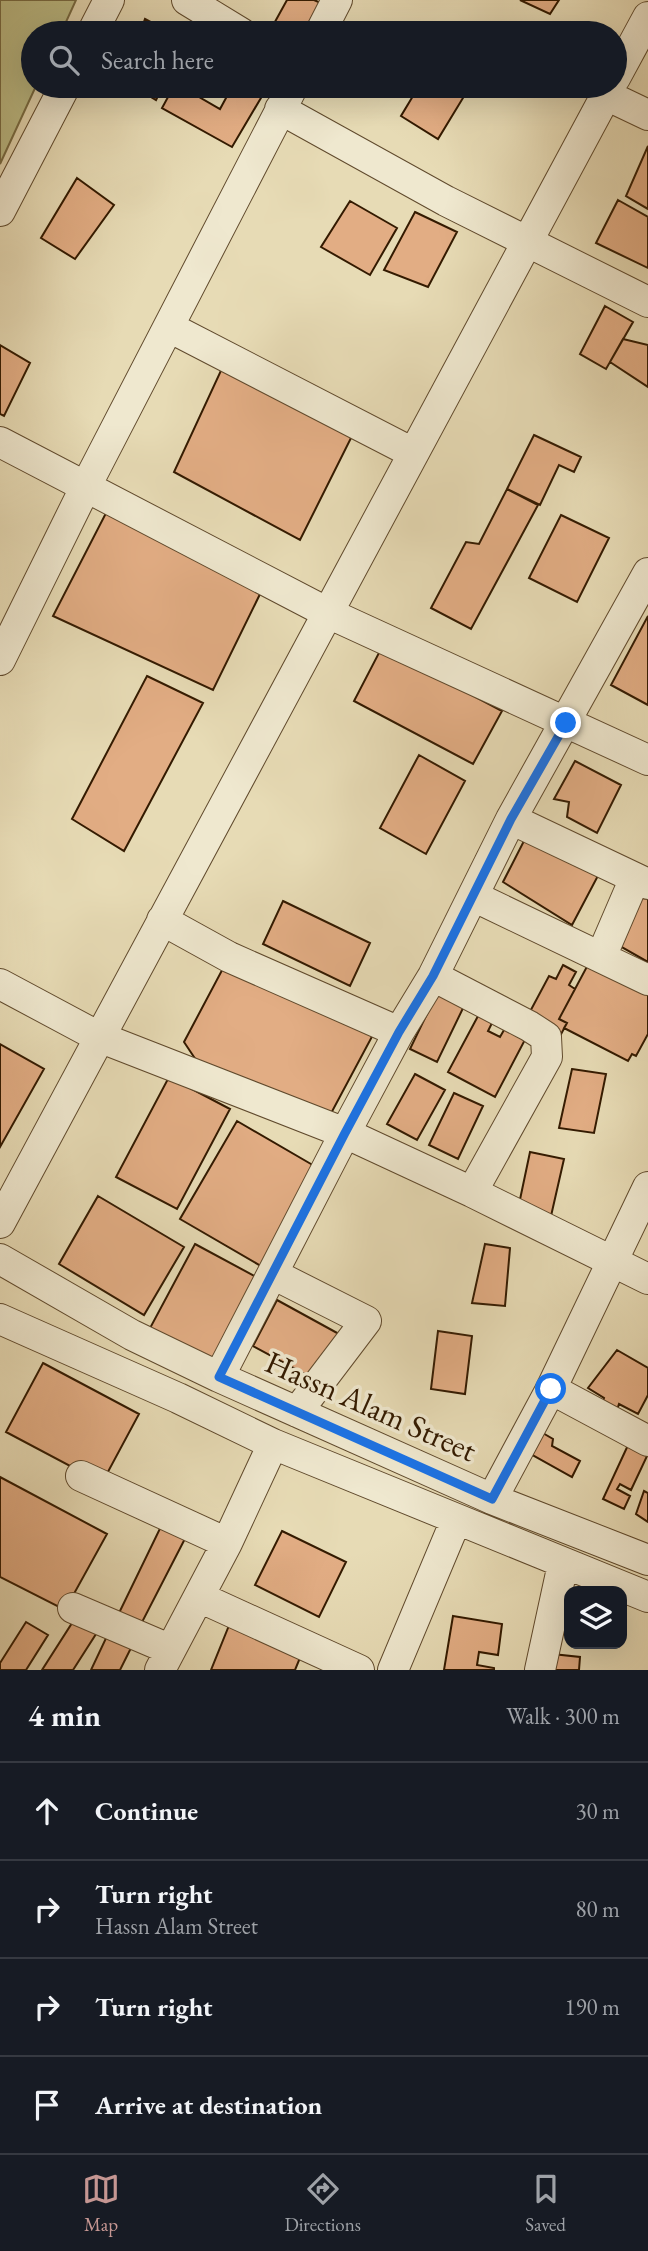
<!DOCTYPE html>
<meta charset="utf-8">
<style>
body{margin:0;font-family:"EB Garamond",serif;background:#20242c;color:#f1f3f6}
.controls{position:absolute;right:21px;bottom:21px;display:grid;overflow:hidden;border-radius:14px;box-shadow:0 7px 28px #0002}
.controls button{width:63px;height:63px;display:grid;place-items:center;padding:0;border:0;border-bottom:2px solid #363941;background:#171b24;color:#f1f3f6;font:35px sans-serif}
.stop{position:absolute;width:21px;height:21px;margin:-16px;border:5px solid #1a73e8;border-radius:50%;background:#fff}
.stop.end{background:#1a73e8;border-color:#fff;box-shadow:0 2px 7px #0008}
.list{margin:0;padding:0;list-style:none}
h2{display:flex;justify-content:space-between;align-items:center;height:91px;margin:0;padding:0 28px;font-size:30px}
h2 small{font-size:23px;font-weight:400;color:#9ea1a6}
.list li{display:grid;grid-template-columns:46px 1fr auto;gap:21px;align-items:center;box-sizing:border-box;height:98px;padding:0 28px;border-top:2px solid #363941}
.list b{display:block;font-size:26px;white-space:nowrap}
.list p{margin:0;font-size:23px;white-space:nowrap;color:#9ea1a6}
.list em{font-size:23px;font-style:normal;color:#9ea1a6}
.icon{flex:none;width:38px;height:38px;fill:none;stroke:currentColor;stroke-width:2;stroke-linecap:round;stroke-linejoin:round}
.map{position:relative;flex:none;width:648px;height:1670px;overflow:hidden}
.search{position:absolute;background:#171b24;box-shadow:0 7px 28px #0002;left:21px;right:21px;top:21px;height:77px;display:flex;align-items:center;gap:18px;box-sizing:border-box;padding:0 24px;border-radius:38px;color:#9ea1a6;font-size:26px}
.sheet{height:483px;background:#171b24}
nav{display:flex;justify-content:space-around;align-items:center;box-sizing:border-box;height:98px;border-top:2px solid #363941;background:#171b24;font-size:19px;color:#9ea1a6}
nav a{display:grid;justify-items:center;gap:4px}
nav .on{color:#c59692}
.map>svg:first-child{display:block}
.green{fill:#bdbe88;stroke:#786c44;stroke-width:2}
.building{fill:#e2ad84;stroke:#331a00;stroke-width:2}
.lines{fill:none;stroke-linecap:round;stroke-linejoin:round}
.minor-casing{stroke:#604a2d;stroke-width:32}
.minor{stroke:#efe8cf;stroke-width:30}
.route{stroke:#1a73e8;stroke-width:9}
.labels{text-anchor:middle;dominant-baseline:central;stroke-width:7;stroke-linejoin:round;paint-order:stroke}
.street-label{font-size:32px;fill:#331a00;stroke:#efe8cf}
</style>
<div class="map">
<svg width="648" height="1670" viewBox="0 0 648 1670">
<rect width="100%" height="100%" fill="#e7dbb5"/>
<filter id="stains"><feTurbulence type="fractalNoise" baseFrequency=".00286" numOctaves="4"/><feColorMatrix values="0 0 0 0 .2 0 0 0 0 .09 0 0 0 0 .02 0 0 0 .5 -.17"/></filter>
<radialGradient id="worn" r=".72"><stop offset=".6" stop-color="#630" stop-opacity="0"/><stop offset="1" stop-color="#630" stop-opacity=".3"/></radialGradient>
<path class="green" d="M0 0H76L61 33H33V86H36L0 164Z"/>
<path class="building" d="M287 0H314L321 3 303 33H280L271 29Z
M520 0H559L550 14Z
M145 19 171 33H140Z
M133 86H163L156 100Z
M174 86H180L220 109 232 87 230 86H268L232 147 162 108Z
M419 86H452L466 93 438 139 401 116Z
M648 146V209L626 196Z
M77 178 114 205 75 259 41 238Z
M618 200 648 217V268L596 243Z
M350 201 397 228 370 275 321 247Z
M415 212 457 232 428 287 384 270Z
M605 306 633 322 606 369 580 354Z
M623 339 648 345V387L610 362Z
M0 345 30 363 4 416 0 414Z
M224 364 355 430 300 540 174 472Z
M534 435 581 457 574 472 559 465 540 505 507 489Z
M507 489 538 505 471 629 431 608 466 542 479 544Z
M106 513 263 588 213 690 53 616Z
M561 515 609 538 577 602 529 578Z
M648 616V705L611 685Z
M382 647 502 711 473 764 354 701Z
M147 676 203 703 124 851 72 819Z
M419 755 465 781 426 854 380 828Z
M575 761 621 785 597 833 567 817 569 802 554 799Z
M528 833 601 870 572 925 503 882Z
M640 886 648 891V962L613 942Z
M283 901 370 943 350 986 263 944Z
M229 957 375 1031 328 1119 200 1066 184 1042Z
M591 959 648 988V1034L636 1056 632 1054 628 1061 564 1028 567 1023 559 1019Z
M563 965 576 972 569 985 575 989 559 1019 567 1023 559 1038 525 1021 549 976 556 979Z
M439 989 466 1002 437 1062 410 1049Z
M478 1016 494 1019 488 1031 500 1037 508 1023 528 1034 495 1097 448 1072Z
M0 1044 44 1069 0 1147Z
M572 1069 606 1074 594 1133 559 1128Z
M415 1074 445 1090 417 1140 387 1124Z
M169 1077 230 1109 177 1209 116 1177Z
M454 1093 483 1106 458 1159 429 1145Z
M237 1121 323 1171 266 1269 180 1219Z
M530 1152 564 1159 551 1216 518 1209Z
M98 1196 184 1247 144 1315 59 1264Z
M195 1244 260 1279 214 1365 149 1330Z
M485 1244 510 1248 505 1306 472 1303Z
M277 1300 339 1334 314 1379 253 1346Z
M438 1331 472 1336 465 1394 431 1389Z
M617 1350 648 1368V1395L638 1414 619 1404 617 1410 602 1404 604 1398 588 1388Z
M43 1363 139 1414 102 1483 6 1432Z
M541 1432 553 1439 552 1446 580 1461 572 1477 529 1453Z
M629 1443 648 1454 631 1490 620 1484 617 1489 630 1496 624 1509 603 1499Z
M0 1477 107 1534 65 1610 0 1577Z
M644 1491 648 1493V1522L636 1514Z
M169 1510 191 1527 138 1630 119 1613Z
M282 1531 346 1562 319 1617 255 1585Z
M453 1616 502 1624 498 1655 479 1652 477 1665 494 1668V1670H444Z
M74 1620 96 1634 73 1670H42Z
M26 1622 48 1635 26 1670H0V1663Z
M230 1623 302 1653 295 1670H211Z
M107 1636 131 1648 120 1670H91Z
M543 1653 580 1657 579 1670H533Z"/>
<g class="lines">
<defs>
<path id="minor" d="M187 0 241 33
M92 33 109 0
M320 33 337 0
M615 78 648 17
M606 95 648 115
M280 109 446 201 648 302
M0 211 65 86
M169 327 413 453
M0 442 328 613 648 760
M0 660 86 486 293 86
M511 819 648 884
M473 896 648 980
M162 920 229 957 399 1032
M601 957 635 878
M433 976 529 1026 546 1037 547 1057 472 1192
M0 984 99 1037 345 1133 472 1192 648 1279
M0 1223 611 86
M0 1259 132 1335 219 1377 492 1499 648 1560
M273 1274 366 1321 297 1412
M0 1319 178 1398 273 1444 648 1597
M219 1377 345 1133 399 1032 433 976 511 819 648 573
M551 1389 648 1441
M81 1476 227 1543
M492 1499 551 1389 648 1187
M199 1597 359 1670
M73 1608 169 1649
M160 1670 227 1543 273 1444
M393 1670 456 1520
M540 1670 563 1564"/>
</defs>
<use href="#minor" class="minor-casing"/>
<use href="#minor" class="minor"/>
</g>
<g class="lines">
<path class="route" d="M551 1389 492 1499 219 1377 345 1133 399 1032 433 976 511 819 566 723"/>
</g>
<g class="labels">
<g class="street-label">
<text transform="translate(371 1406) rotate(24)">Hassn Alam Street</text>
</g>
</g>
<rect width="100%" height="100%" filter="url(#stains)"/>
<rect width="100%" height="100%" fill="url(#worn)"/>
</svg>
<div class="controls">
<button><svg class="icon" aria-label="layers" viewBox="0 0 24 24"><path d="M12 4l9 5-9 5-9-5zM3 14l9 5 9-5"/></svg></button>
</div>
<div class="stop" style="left:551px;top:1389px"></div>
<div class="stop end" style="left:566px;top:723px"></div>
<div class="search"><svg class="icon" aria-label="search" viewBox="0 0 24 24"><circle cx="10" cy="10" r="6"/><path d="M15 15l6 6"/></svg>Search here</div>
</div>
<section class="sheet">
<h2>4 min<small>Walk · 300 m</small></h2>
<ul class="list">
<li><svg class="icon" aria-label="ahead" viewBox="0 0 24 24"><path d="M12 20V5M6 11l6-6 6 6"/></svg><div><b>Continue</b></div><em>30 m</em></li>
<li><svg class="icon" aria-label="right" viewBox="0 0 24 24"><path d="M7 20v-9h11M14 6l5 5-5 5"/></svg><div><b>Turn right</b><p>Hassn Alam Street</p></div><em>80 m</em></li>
<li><svg class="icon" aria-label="right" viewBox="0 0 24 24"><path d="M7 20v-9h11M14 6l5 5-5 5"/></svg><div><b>Turn right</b></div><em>190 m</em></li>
<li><svg class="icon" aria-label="arrive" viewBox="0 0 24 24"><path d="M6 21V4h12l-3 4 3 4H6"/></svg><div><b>Arrive at destination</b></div></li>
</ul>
</section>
<nav>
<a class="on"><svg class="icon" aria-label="map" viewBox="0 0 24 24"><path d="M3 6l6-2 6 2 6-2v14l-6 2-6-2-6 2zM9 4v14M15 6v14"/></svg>Map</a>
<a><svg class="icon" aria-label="directions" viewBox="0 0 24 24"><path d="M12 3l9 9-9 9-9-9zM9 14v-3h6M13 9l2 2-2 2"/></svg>Directions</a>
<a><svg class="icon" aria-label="saved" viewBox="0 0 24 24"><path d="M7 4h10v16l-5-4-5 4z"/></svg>Saved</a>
</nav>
